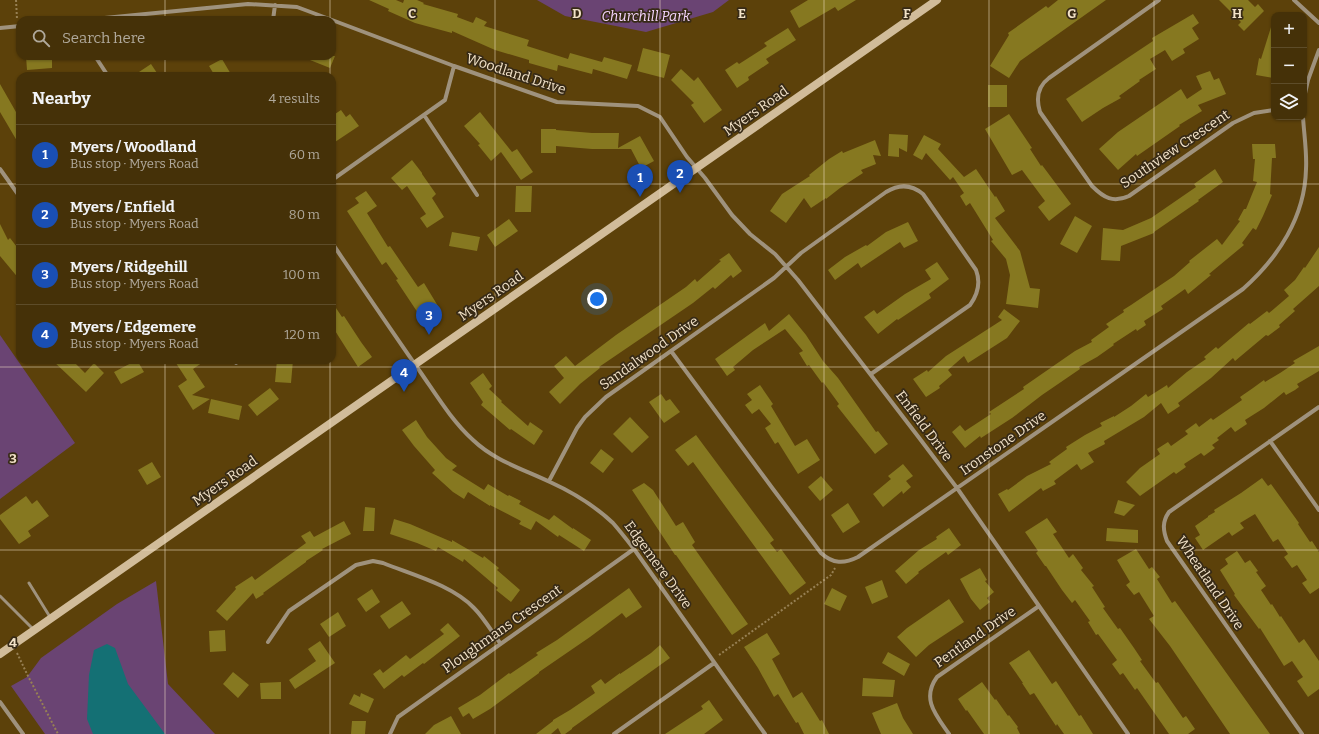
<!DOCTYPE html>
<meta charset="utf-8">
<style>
body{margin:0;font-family:Bitter,serif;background:#4f3d16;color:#f1f3f6}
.controls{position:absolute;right:12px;top:12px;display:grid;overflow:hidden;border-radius:8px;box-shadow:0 1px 3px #0004}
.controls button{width:36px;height:36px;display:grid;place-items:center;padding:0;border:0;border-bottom:1px solid #5d4c29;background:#453108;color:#f1f3f6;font:20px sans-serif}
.you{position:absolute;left:597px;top:299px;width:14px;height:14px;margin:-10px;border:3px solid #fff;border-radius:50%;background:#1a73e8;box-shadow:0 0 0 6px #1a73e833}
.badge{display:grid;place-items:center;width:26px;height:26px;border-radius:50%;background:#8eb9fc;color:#fff;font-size:13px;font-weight:700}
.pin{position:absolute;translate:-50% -33px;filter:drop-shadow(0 1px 2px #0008)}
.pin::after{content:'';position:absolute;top:21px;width:14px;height:12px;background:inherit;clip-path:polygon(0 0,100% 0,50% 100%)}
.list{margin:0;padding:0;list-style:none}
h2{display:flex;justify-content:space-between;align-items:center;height:52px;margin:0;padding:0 16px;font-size:17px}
h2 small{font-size:13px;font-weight:400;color:#b0a99c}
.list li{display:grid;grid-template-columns:26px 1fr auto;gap:12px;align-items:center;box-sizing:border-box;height:60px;padding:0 16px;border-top:1px solid #5d4c29}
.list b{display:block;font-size:15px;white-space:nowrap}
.list p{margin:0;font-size:13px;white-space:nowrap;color:#b0a99c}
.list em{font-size:13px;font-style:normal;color:#b0a99c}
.icon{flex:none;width:22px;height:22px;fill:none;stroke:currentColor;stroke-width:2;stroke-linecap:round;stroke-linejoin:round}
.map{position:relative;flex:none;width:1319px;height:734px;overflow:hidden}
.search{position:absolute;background:#453108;box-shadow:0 1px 3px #0004;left:16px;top:16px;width:320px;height:44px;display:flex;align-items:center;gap:10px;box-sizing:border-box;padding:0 14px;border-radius:12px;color:#b0a99c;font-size:15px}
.panel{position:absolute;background:#453108;box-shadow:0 1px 3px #0004;left:16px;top:72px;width:320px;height:292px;border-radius:12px}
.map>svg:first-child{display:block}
.green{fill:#6a4473}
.water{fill:#147074}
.building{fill:#867820}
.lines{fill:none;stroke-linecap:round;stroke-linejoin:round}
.path{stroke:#978054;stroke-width:2;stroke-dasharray:2 2;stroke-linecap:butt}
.service{stroke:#9f927d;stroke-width:3}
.minor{stroke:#9f927d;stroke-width:4}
.secondary{stroke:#d1bc9a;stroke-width:8}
.grid{fill:none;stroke:#f2e2c8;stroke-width:1;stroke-opacity:0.55}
.labels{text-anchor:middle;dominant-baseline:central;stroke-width:3.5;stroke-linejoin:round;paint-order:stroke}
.park-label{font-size:14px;font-style:italic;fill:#f5d4fd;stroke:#372a16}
.street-label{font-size:14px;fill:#f2e2c8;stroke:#372a16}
.grid-label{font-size:13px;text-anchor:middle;font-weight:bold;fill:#f2e2c8;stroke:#372a16;stroke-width:3.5;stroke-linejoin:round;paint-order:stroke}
</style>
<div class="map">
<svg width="1319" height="734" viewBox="0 0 1319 734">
<rect width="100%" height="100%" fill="#5c410a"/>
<path class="green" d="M537 0H729L713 12 646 32 565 16Z
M0 335 75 443 0 499Z
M156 581 168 684 215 734H45L11 686 27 677 41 658 117 604Z"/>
<path class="water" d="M107 644 115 648 128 684 165 734H93L87 719 89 675 94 650Z"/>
<path class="building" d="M369 0H396L403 3 404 0H417L424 3 423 4 458 14 457 17 473 23 476 17 487 22 484 26 529 40 527 46 568 59 570 53 602 62 604 57 632 65 627 79 593 69 592 74 558 65 557 71 529 63V60L495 50 452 31V33L415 23 388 11 389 9Z
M808 0H856L838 11 835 7 799 28 790 11Z
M1058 0H1106L1020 61 1009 78 990 66 1009 35 1008 33 1046 6 1048 8Z
M1219 0H1248L1255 7 1258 4 1264 11 1244 31 1238 25 1241 22Z
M1193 14 1199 23 1192 28 1199 39 1183 49 1185 53 1172 61 1165 50 1150 59 1156 69 1139 80 1140 81 1119 96 1121 98 1103 108 1082 122 1066 99 1153 41 1152 38Z
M1272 24H1274V78L1256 75 1259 58 1261 59Z
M788 28 796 40 766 59 769 63 748 77 749 80 737 88 725 70 737 62 739 64 767 46 764 43Z
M643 48 670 55 664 78 637 71Z
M26 56H52V68L27 70Z
M300 56H335L330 68Z
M222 59 232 76H215L209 66Z
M151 64 159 76H133Z
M681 69 694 81 698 77 722 110 704 123 691 105 694 103 671 80Z
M1210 71 1214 80 1219 78 1226 94 1198 105 1202 111 1179 125 1180 126 1137 156 1136 154 1118 170 1099 149 1118 132 1181 89 1187 99 1202 89 1196 76Z
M0 84 20 119V146L0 112Z
M988 85H1007V107H988Z
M341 110 346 117 350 114 359 126 332 144V116Z
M480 112 512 152 517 149 533 172 521 180 501 152 491 161 478 145 480 144 464 126Z
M1009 114 1032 148 1030 149 1041 166 1042 165 1071 204 1049 221 1038 207 1045 201 1022 170 1012 175 985 129Z
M541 129H556V130L592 133H619L618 148 640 136 654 161 641 168 631 149H592L556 146V153H541Z
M889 134 908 135 907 152 899 148V157L888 156Z
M924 135 941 144 938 149 964 177 976 169 995 197 996 196 1005 211 995 218 1020 251 1030 288 1040 289 1038 308 1006 304 1010 275 1006 259 991 241 993 240 970 203 966 206 960 196 964 193 953 177 950 180 926 153 922 160 913 155Z
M875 140 881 156 873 155 876 164 861 170 863 173 840 188 826 199V198L811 208 804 198 786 223 770 211 782 194 810 176 809 175 829 159 842 151 843 153Z
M1252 144H1275L1276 158H1272L1270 194 1272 195 1263 216 1256 230 1253 228 1242 243 1244 245 1209 274 1211 275 1188 294 1185 289 1161 306 1163 309 1144 321 1146 325 1137 331 1136 329 1113 344 1114 345 1097 357 1079 367 1080 369 1042 395 1012 418 981 438 980 436 965 448 952 432 960 425 965 431 991 414 989 412 1024 389 1023 387 1075 351 1092 342 1091 340 1109 327 1106 324 1124 312 1123 310 1131 305 1174 276 1190 262 1189 261 1217 239 1222 245 1240 221 1238 220 1244 209H1246L1257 182 1253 181 1255 159H1253Z
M412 160 422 173V174L436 194 432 198 444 217 427 228 420 218 426 214 407 186 402 190 391 178Z
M1215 169 1223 182 1198 200 1199 201 1154 232V233L1121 246 1120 261 1101 260 1103 228 1123 230 1151 218 1196 187 1194 184Z
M516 186H532L531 212H515Z
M366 191 377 206 367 213 388 247 390 246 418 287 424 283 441 311 424 322 396 280 398 279 386 262 382 265 347 211 359 203 355 198Z
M1075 216 1092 226 1077 253 1060 244Z
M509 219 518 231 495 247 487 235Z
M908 222 918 241 904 248 900 242 861 268 858 263 835 280 828 270 845 257 866 245 867 246 886 232Z
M0 224 8 240 10 238 20 251V280L0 256Z
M452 232 480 237 477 251 449 246Z
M1319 247V286L1293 309 1295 311 1279 325 1280 327 1268 336 1266 335 1235 361 1233 358 1211 378 1178 403 1180 406 1168 414 1161 403 1144 417 1104 441 1105 444 1088 453 1094 462 1081 470 1077 464 1054 481 1056 484 1043 491 1041 488 1009 512 998 494 1007 489 1008 490 1027 476 1051 464 1049 462 1067 449 1066 447 1085 435 1102 426 1100 423 1114 416V417L1131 406 1146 394 1148 397 1167 385 1168 388 1187 372 1206 359 1204 357 1216 347 1218 349 1249 323 1250 324 1267 311 1269 313 1289 296 1284 290 1295 280 1304 267 1305 268Z
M729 253 742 271 733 278 731 275 715 289 713 287 693 303 599 367 600 368 580 384 560 404 549 392 564 378 554 366 566 356 575 366 616 335 686 287 695 279 697 282 721 261 719 260Z
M937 262 949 279 929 294 931 298 898 320 897 319 878 334 864 317 874 310 877 314 905 294 931 279 925 270Z
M332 302 342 317 344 316 361 342 372 357 358 367 332 326Z
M1004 309 1020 321 1007 338 968 363 964 356 948 370 952 375 939 386 940 388 926 397 913 379 927 370 928 372 946 356 1002 320 998 317Z
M789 314 806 335 823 361 838 378 876 432 878 431 888 444 875 454 837 406 839 404 823 382 822 383 809 365 807 366 799 353 803 351 785 329 753 350 733 367 735 370 727 376 715 359 765 323 769 331Z
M1319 346V371L1297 384 1299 387 1295 390 1286 395 1284 392 1264 408 1245 420 1247 424 1235 432 1231 427 1217 438 1219 440 1212 445 1215 448 1204 456 1201 453 1184 464 1186 467 1176 474 1174 472 1140 496 1126 482 1140 468 1160 454 1157 449 1168 442 1171 446 1188 434 1185 431 1196 423 1199 427 1211 418 1213 420 1242 400 1240 397 1253 388 1264 380 1265 382 1280 373 1295 363 1293 361Z
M52 360H72L85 373 94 363 104 373 86 392Z
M137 360 144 372 121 384 114 372Z
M174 360H206L193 369 205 387 192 395 210 399 193 410 178 386 187 380Z
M277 360H293L291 383 275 382Z
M483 373 492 386 489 389 502 401 501 402 528 426 530 422 543 431 534 445 511 429 510 430 481 405 483 402 470 383Z
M760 385 773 404 771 406 795 446 807 439 820 460 798 474 778 442 775 444 765 428 771 424 759 409 752 414 745 405 752 400 747 394Z
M270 388 279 399 257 416 248 405Z
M661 394 666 401 670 399 680 412 664 423 649 402Z
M211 399 242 406 239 420 208 413Z
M630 417 649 437 632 453 613 434Z
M416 420 427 437 446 458 457 466 452 470 484 490 488 484 508 496 509 495 521 501 519 504 549 520 554 515 573 529V528L591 540 584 551 559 535 558 537 536 521 531 530 519 524 521 521 490 505V506L468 492 464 499 453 492 432 473 435 470 414 446 402 430Z
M696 435 774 540 770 543 777 552 781 549 806 583 790 595 693 462 688 466 675 450Z
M601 449 614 459 603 473 590 463Z
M152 462 161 477 147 485 138 470Z
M903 464 913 476 906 481 911 487 903 494 902 491 883 507 873 494 891 479 888 476Z
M821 476 833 490 820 501 808 487Z
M1262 478 1268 486 1271 484 1299 523 1298 524 1310 542 1312 541 1319 552V588L1310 594 1302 583 1307 580 1297 565 1292 568 1284 557 1288 554 1278 539 1273 542 1255 514 1240 523 1244 528 1232 536 1229 532 1203 550 1195 538 1200 535 1195 526 1208 517V516L1215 512 1214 510 1241 493Z
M644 483 653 490 676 526 683 522 695 542 692 545 748 624 732 635 676 555H675L632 490Z
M26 496 32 504 37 500 49 516 28 531 31 536 19 544 0 519V515Z
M1118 500 1135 505 1124 516 1114 513Z
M848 503 860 522 843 533 831 515Z
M365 507 375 508 374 531H363Z
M1047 518 1057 532 1053 534 1069 558 1073 554 1083 568 1081 570 1094 586 1092 587 1105 607 1103 608 1118 629 1120 628 1134 648 1142 660 1140 661 1156 683 1158 682 1183 718 1186 716 1195 729 1188 734H1169L1137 688 1135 690 1123 673 1120 675 1112 664 1117 660 1098 634 1096 635 1088 622 1090 621 1075 600 1072 603 1062 590 1046 566H1045L1036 553 1038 551 1025 532Z
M394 519 410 524 452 542V540L483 558 484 556 499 568 497 570 520 590 511 602 496 590 498 588 464 559 463 562 438 547 436 551 417 543 390 534Z
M344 521 351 534 322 549 323 550 306 561V562L263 593 264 594 256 599 253 593 227 621 216 611 236 589 235 587 252 576 255 580 306 543 301 536 310 531 314 537Z
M949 528 961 545 948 555 946 552 918 572 919 573 906 584 895 571 919 550 937 539 936 537Z
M1107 528 1138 530V543L1106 541Z
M1136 549 1149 569 1152 567 1160 577 1157 579 1172 603 1175 601 1270 734H1230L1170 646 1149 619 1154 616 1139 592 1134 595 1126 585 1130 582 1117 560Z
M1237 551 1245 563 1250 560 1258 571 1256 572 1266 586 1261 590 1271 605 1272 604 1280 617 1281 616 1299 643 1304 639 1319 661V689L1308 697 1297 681 1303 677 1292 661 1284 666 1260 628 1259 629 1234 595 1235 594 1220 570 1228 564 1225 559Z
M980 568 987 580 985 581 994 592 987 598 990 602 980 610 971 599 960 579Z
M882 580 888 597 872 604 865 587Z
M629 588 642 607 626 618 622 613 590 637 539 672V673L490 709 473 719 469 713 463 717 458 708 480 695 509 673 510 674 538 655 536 653 557 640Z
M832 588 847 596 840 611 824 604Z
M372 589 380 602 366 612 357 599Z
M949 599 964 622 929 645 916 657 897 637 907 628Z
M402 601 411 614 389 629 380 616Z
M338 612 346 626 329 637 320 624Z
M448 623 460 636 424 664 423 663 404 677 402 675 384 689 373 674 380 669 383 673 406 655 410 659 444 634 440 630Z
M225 630 226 651 210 652 209 631Z
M767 633 780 654 772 659 793 698 802 692 820 721 822 720 829 734H804L798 722 796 723 778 694 774 697 758 668 744 647Z
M320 641 335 663 295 689 289 680 316 661 308 649Z
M660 645 670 658 572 728V729L565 734H561L558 728 551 734H536L553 721V720L570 710 595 693 591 686 601 679 605 684 620 673V674L651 653Z
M1029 650 1052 684 1056 681 1079 716 1081 715 1093 734H1064L1057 724 1056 726 1034 693 1030 695 1022 683H1023L1009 663Z
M888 652 910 664 904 676 882 663Z
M233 672 249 685 238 698 223 684Z
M863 678 895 680 893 697 862 696Z
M281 682V699H261L260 683Z
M982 682 995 700 996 699 1008 716 1009 715 1018 727 1017 728 1020 734H984L967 710 966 711 958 699Z
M361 693 374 699 368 713 349 704 354 694 360 697Z
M709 700 723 720 704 734H665L703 709 701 706Z
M897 703 903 718 913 734H881L872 713Z
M451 716 461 734H425L434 725Z
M352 721H366L365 734H351Z"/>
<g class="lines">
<path class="path" d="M16 0 17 19
M17 653 27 674 58 734
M719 655 831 575 835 568"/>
<path class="service" d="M29 583 50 617
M0 596 34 630"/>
<path class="minor" d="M1159 0 1049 78C1037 87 1036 99 1040 112L1092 186C1104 198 1113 203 1129 196L1233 123 1254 113 1274 110
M1294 0 1319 23
M84 20 248 4 297 7 332 20
M273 20 275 5
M332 20 454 66 557 102 638 106 660 117 687 157 705 178 732 215 750 234 775 254 798 280 920 439 957 488 1128 734
M0 28 20 26
M95 56 108 76
M1304 98 1308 80 1319 50
M424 115 477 195
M0 169 20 197
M332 180 445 100 454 66
M332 243C362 287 391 330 421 373 437 396 452 421 473 440 495 461 523 469 550 482 572 492 595 506 613 523 620 531 627 540 634 549L765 734
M671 351 773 489 821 553C833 564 844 564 858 557L1243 289C1278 258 1305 217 1306 169 1307 152 1304 134 1303 117
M234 360 236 363
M1270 441 1319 510
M549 481 577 428 585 417 606 397 774 278 801 253 886 192C899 184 911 184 923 194L976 270C981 283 978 294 970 305L871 374
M268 642 289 611 356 565 373 561 383 563C413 575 452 585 474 608 484 618 492 632 500 643
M0 702 23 734
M390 734 398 717 634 549
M614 734 714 663
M949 734C936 715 921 699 937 677L1039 606
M1302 734 1167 541C1163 530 1162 522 1169 512L1319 407"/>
<path class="secondary" d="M0 654 937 0"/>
</g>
<path class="grid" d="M165 0V20M330 0V20M495 0V734M660 0V734M824 0V734M989 0V734M1154 0V734M165 56V76M330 56V76M0 184H20M332 184H1319M165 360V734M330 360V734M0 367H1319M0 550H1319"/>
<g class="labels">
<g class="park-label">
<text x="646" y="16">Churchill Park</text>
</g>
<g class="street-label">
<text transform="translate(516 74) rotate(18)">Woodland Drive</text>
<text transform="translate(756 111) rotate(-35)">Myers Road</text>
<text transform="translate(1175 149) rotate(-34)">Southview Crescent</text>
<text transform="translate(491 296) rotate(-35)">Myers Road</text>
<text transform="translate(649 353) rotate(-35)">Sandalwood Drive</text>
<text transform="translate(924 426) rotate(53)">Enfield Drive</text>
<text transform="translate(1003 443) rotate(-35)">Ironstone Drive</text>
<text transform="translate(225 481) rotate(-35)">Myers Road</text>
<text transform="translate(658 565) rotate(54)">Edgemere Drive</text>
<text transform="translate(1210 583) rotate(56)">Wheatland Drive</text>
<text transform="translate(502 629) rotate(-35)">Ploughmans Crescent</text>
<text transform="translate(975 637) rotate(-35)">Pentland Drive</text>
</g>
</g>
<g class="grid-label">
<text x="412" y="18">C</text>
<text x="577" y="18">D</text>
<text x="742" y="18">E</text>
<text x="907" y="18">F</text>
<text x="1072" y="18">G</text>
<text x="1237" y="18">H</text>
<text x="13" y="463">3</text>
<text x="13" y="647">4</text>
</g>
</svg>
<div class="controls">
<button>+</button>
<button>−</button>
<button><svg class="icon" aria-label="layers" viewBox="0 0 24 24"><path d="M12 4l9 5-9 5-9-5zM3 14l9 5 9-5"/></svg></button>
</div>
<div class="you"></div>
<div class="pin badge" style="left:640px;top:197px;background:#1a4fb4">1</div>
<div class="pin badge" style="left:680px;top:193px;background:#1a4fb4">2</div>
<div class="pin badge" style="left:429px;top:335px;background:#1a4fb4">3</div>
<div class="pin badge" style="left:404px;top:392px;background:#1a4fb4">4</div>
<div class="search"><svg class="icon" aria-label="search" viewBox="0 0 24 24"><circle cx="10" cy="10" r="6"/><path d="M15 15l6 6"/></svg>Search here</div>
<section class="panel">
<h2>Nearby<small>4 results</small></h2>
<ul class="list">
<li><span class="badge" style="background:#1a4fb4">1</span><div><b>Myers / Woodland</b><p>Bus stop · Myers Road</p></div><em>60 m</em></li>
<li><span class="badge" style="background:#1a4fb4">2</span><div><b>Myers / Enfield</b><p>Bus stop · Myers Road</p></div><em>80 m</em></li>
<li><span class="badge" style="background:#1a4fb4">3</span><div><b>Myers / Ridgehill</b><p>Bus stop · Myers Road</p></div><em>100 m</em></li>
<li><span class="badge" style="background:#1a4fb4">4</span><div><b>Myers / Edgemere</b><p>Bus stop · Myers Road</p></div><em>120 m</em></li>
</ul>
</section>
</div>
